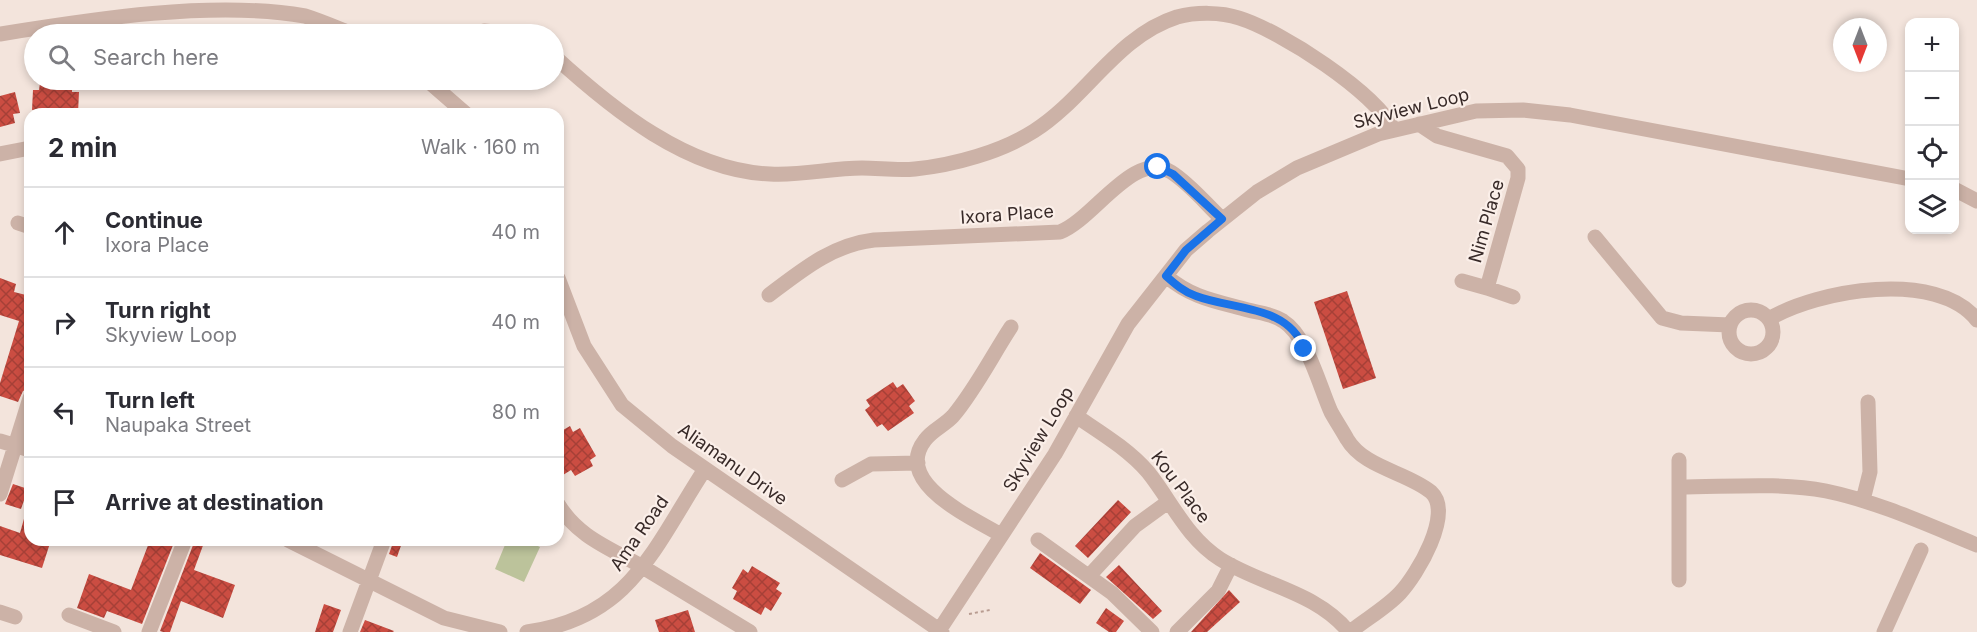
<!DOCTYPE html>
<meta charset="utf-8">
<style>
body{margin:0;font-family:Inter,sans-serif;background:#f2f2f3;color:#2b2b33}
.controls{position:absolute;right:18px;top:18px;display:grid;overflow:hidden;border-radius:12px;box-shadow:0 3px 9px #0003}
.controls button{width:54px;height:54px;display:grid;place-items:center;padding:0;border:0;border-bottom:2px solid #e1e1e2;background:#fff;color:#2b2b33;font:30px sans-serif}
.compass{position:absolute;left:1833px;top:18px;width:54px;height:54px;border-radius:50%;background:#fff;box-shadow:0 3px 9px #0003;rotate:180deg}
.stop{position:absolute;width:18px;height:18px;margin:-14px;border:4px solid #1a73e8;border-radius:50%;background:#fff}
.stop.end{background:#1a73e8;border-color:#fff;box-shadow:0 2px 6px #0008}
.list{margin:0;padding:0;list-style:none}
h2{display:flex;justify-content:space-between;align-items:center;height:78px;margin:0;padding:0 24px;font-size:26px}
h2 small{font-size:20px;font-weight:400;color:#7c7c81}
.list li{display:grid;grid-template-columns:39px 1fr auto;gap:18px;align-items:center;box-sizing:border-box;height:90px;padding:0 24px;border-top:2px solid #e1e1e2}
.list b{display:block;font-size:22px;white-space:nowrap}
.list p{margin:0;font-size:20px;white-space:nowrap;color:#7c7c81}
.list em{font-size:20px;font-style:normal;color:#7c7c81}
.icon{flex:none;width:33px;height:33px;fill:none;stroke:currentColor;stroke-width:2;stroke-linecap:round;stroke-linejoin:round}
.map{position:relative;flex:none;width:1977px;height:632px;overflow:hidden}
.search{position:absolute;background:#fff;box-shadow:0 3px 9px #0003;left:24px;top:24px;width:540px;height:66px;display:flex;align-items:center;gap:15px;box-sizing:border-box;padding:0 21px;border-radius:33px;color:#7c7c81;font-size:22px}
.panel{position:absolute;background:#fff;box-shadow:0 3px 9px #0003;left:24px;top:108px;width:540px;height:438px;border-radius:18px}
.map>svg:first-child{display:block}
.green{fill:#bcc39b}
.building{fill:url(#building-cross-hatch)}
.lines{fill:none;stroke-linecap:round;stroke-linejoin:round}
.path{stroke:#b89c91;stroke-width:2;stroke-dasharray:3 3;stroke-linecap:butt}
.minor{stroke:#ccb2a7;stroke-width:15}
.route{stroke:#1a73e8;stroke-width:8}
.labels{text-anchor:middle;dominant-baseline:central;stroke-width:4.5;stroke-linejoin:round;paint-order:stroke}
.street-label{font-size:18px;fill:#382a28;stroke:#fbefe9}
</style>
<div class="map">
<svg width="1977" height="632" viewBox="0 0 1977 632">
<defs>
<pattern id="building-cross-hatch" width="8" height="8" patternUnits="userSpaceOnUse" patternTransform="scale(1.5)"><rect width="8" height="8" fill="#cb4d42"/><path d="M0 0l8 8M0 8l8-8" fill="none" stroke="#a64037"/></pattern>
</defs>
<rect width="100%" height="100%" fill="#f3e4dc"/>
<path class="green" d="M507 540H525L540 547 524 582 495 569Z"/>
<path class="building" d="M40 83 72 84V92H79L78 113 39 114V109L32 110 33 90H39Z
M15 92 20 113 13 114 15 123 0 127V96Z
M0 278 16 284 14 292 30 296V345L26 357H30V388L23 391 18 402 0 396V383L19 321 0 315Z
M1347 291 1376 378 1343 389 1314 302Z
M893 382 897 388 903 384 915 401 909 406 914 413 888 431 882 424 877 427 865 410 870 406 866 400Z
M570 426 573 432 580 428 596 456 590 460 593 466 575 476 571 470 563 475 558 466V433Z
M13 484 28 489 21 509 5 504Z
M1118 500 1131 512 1088 558 1075 546Z
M27 508 30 509V540H51L42 568 0 555V526L20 533Z
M150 540H175L142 624 107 611 104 618 77 608 89 574 131 590Z
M195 540H205L194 570 235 585 223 618 181 601 170 632H163L160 631Z
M394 540H403L397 557 389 554Z
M1040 553 1091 590 1080 604 1030 568Z
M1119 565 1162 611 1153 619 1106 577Z
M752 566 780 583 776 589 782 593 771 611 765 607 761 615 733 599 737 591 732 588 743 569 748 573Z
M1229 590 1240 602 1207 632H1191Z
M324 604 341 610 333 632H315Z
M1106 608 1124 621 1116 632H1109L1096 623Z
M688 610 695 632H659L655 620Z
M365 620 394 631 393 632H360Z"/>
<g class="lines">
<path class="path" d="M969 614 990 610"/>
<path class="minor" d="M0 34C93 19 213 0 305 16 321 21 337 28 352 34
M470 34 484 31 519 34
M554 56C612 109 688 171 770 174 801 176 831 168 862 168 879 168 898 171 915 169 954 165 1001 152 1034 131 1085 99 1117 36 1177 17 1196 12 1221 12 1239 18 1281 31 1375 92 1394 130
M427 80 466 114
M1419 124 1437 136 1507 156 1518 169V178L1487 288 1462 281
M0 154 30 148
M1954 189 1977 201
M18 223 30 227
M1595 237 1662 318 1681 323 1730 325
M1166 276C1192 298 1215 301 1248 310 1260 313 1273 314 1283 321 1307 336 1319 385 1331 412 1336 421 1342 430 1347 439 1364 468 1407 472 1431 492 1454 513 1417 575 1400 593 1386 608 1366 619 1350 632
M558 278 584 346 622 405 672 446 942 632
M1487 288 1513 297
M769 295C802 270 832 245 874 240L1060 232C1094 219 1134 149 1171 172 1190 184 1206 204 1222 219
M1729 332a22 22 0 1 1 44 0a22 22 0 1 1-44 0Z
M1769 319C1817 290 1937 269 1977 320
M1076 416C1101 433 1128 449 1148 472 1172 502 1186 537 1220 559 1263 586 1315 591 1349 632
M0 441 30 450
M842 480 871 464 918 463
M1679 487C1728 487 1779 482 1826 491 1879 502 1928 525 1977 545
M0 494 30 398
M1863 500 1870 472 1868 402
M558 504C579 539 613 549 646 569 681 590 715 611 750 632
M1001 535C973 518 892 483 925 440 932 430 945 425 953 416 975 390 992 356 1011 327
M288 540 444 618 500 632
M1038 540 1112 593 1152 632
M1089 576 1135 526 1168 502
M1679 580V460
M0 612 15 617
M69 615 114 632
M149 632 185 540
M350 632 384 540
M527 632C631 618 654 547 705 469
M938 632 1055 454 1128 324 1186 250 1208 231 1257 192 1297 168 1378 134 1476 111 1523 110 1570 115 1910 179
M1177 632 1218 591 1231 565
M1884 632 1921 550"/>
</g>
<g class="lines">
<path class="route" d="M1158 167 1173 174 1222 219 1186 250 1166 276C1175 284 1184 292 1196 296 1233 310 1289 305 1304 349"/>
</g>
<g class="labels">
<g class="street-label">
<text transform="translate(1411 108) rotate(-14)">Skyview Loop</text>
<text transform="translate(1007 214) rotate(-4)">Ixora Place</text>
<text transform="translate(1486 221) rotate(-74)">Nim Place</text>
<text transform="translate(1038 439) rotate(-59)">Skyview Loop</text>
<text transform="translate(733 464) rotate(35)">Aliamanu Drive</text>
<text transform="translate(1181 487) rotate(53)">Kou Place</text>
<text transform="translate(639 533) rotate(-55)">Ama Road</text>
</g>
</g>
</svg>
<div class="controls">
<button>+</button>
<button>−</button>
<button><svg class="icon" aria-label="locate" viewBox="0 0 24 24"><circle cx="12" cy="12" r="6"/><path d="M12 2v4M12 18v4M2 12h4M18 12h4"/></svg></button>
<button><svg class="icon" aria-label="layers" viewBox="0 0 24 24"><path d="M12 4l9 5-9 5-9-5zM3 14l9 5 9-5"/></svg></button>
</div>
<svg class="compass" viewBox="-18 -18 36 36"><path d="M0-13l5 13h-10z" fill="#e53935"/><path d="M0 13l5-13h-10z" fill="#7c7c81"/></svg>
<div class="stop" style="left:1158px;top:167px"></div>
<div class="stop end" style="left:1304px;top:349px"></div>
<div class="search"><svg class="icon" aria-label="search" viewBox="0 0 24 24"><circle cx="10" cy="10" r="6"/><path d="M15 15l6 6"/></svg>Search here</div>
<section class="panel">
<h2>2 min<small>Walk · 160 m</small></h2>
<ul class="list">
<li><svg class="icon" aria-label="ahead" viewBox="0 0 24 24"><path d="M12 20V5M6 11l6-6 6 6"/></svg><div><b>Continue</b><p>Ixora Place</p></div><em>40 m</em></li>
<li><svg class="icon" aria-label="right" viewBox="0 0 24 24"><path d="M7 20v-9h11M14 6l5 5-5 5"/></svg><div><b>Turn right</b><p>Skyview Loop</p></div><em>40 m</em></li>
<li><svg class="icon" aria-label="left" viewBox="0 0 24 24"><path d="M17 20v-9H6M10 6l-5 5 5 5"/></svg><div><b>Turn left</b><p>Naupaka Street</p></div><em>80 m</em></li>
<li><svg class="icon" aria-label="arrive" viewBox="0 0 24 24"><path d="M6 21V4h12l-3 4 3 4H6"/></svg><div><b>Arrive at destination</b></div></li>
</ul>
</section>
</div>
